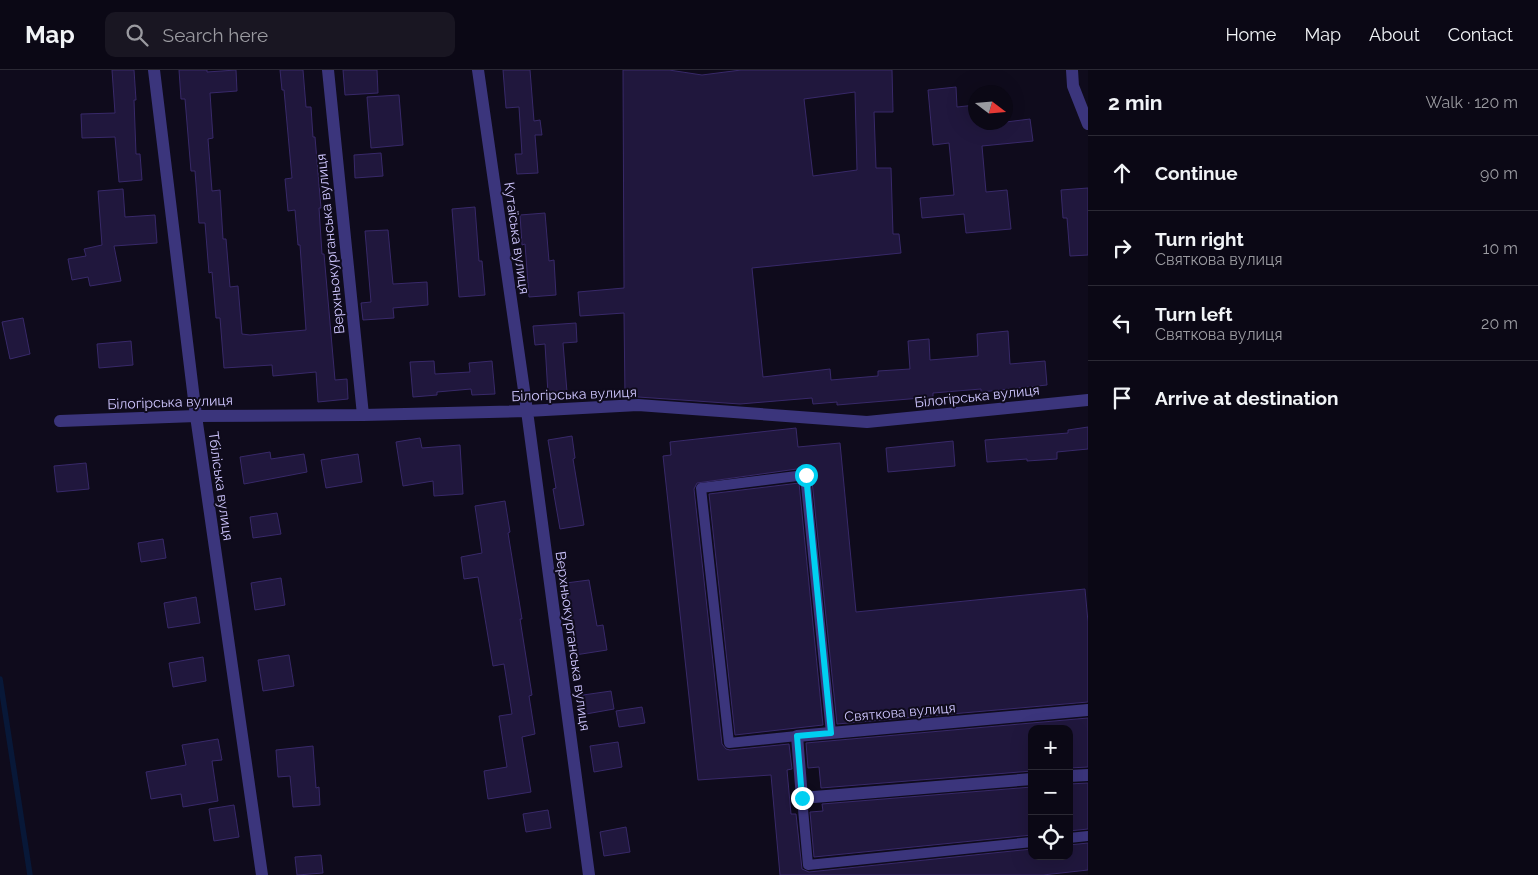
<!DOCTYPE html>
<meta charset="utf-8">
<style>
body{margin:0;font-family:Raleway,sans-serif;background:#191622;color:#f1f3f6}
.controls{position:absolute;right:15px;bottom:15px;display:grid;overflow:hidden;border-radius:10px;box-shadow:0 5px 20px #0002}
.controls button{width:45px;height:45px;display:grid;place-items:center;padding:0;border:0;border-bottom:1px solid #2b2934;background:#0b0815;color:#f1f3f6;font:25px sans-serif}
.compass{position:absolute;left:968px;top:15px;width:45px;height:45px;border-radius:50%;background:#0b0815;box-shadow:0 5px 20px #0002;rotate:106deg}
.stop{position:absolute;width:15px;height:15px;margin:-11px;border:4px solid #00cff1;border-radius:50%;background:#fff}
.stop.end{background:#00cff1;border-color:#fff;box-shadow:0 1px 5px #0008}
.list{margin:0;padding:0;list-style:none}
h2{display:flex;justify-content:space-between;align-items:center;height:65px;margin:0;padding:0 20px;font-size:21px}
h2 small{font-size:16px;font-weight:400;color:#9a9aa0}
.list li{display:grid;grid-template-columns:32px 1fr auto;gap:15px;align-items:center;box-sizing:border-box;height:75px;padding:0 20px;border-top:1px solid #2b2934}
.list b{display:block;font-size:19px;white-space:nowrap}
.list p{margin:0;font-size:16px;white-space:nowrap;color:#9a9aa0}
.list em{font-size:16px;font-style:normal;color:#9a9aa0}
.icon{flex:none;width:28px;height:28px;fill:none;stroke:currentColor;stroke-width:2;stroke-linecap:round;stroke-linejoin:round}
.map{position:relative;flex:none;width:1088px;height:805px;overflow:hidden}
header{display:flex;align-items:center;gap:30px;box-sizing:border-box;height:70px;padding:0 25px;background:#0b0815;border-bottom:1px solid #2b2934}
header strong{font-size:24px}
nav{display:flex;gap:28px;margin-inline-start:auto;font-size:18px}
.search{width:350px;height:45px;background:#191622;display:flex;align-items:center;gap:12px;box-sizing:border-box;padding:0 18px;border-radius:10px;color:#9a9aa0;font-size:19px}
main{display:flex}
aside{flex:1;background:#0b0815}
.map>svg:first-child{display:block}
.lines{fill:none;stroke-linecap:round;stroke-linejoin:round}
.stream{stroke:#081838;stroke-width:5.5}
.building{fill:#20173d;stroke:#382969;fill-rule:evenodd}
.lane{stroke:#3b357c;stroke-width:10}
.street{stroke:#3b357c;stroke-width:12}
.route{stroke:#00cff1;stroke-width:6}
.labels{text-anchor:middle;dominant-baseline:central;stroke-width:4;stroke-linejoin:round;paint-order:stroke}
.street-label{font-size:14px;fill:#cfc6ff;stroke:#0f0b1c}
</style>
<header>
<strong>Map</strong>
<div class="search"><svg class="icon" aria-label="search" viewBox="0 0 24 24"><circle cx="10" cy="10" r="6"/><path d="M15 15l6 6"/></svg>Search here</div>
<nav><a>Home</a><a>Map</a><a>About</a><a>Contact</a></nav>
</header>
<main>
<div class="map">
<svg width="1088" height="805" viewBox="0 0 1088 805">
<rect width="100%" height="100%" fill="#0f0b1c"/>
<g class="lines">
<path class="stream" d="M0 609 30 805"/>
</g>
<path class="building" d="M112 0H134L136 30H134L136 84H140L142 110 119 112 115 67 82 68 81 44 115 43Z
M179 0H207V2L236 0 237 21 210 23 213 68 208 69 212 121 220 120 223 169H226L230 217 238 216 242 264 250 265 306 260 300 175H298L295 140 288 141 285 109 292 108 284 20H282L280 0H303L306 37H311L313 67H315L321 138H319L322 184H324L335 310 347 309 348 329 318 332 316 302 273 306 272 295 224 298 220 248H216L212 202 209 203 205 153H199L195 101H191L185 29H181Z
M343 0H377L378 23 345 25Z
M503 0H530L534 51 540 50 542 65H535L538 103 517 104 515 84H522L519 37 506 38Z
M623 0H669L702 5 741 0H892L893 42H874L876 98H891L893 164H899L901 183 752 198 763 307 830 299 831 310 878 306V301L910 299 908 271 929 269 930 290 978 286 977 264 1008 261 1010 294 1045 291 1047 315 981 322V319L933 323V327L837 335V332L813 334 812 328 740 334 638 327H625L624 243 580 246 578 222 624 218ZM855 22 857 100 813 106 804 29Z
M956 17 957 37 976 35V52H1006L1030 49 1033 71 982 76 986 122 1007 120 1011 159 966 163 964 144 922 148 920 128 954 125 949 73 933 75 928 20Z
M399 25 403 75 371 78 367 27Z
M381 83 383 106 355 108 354 85Z
M1088 118V185L1070 186 1067 148H1063L1061 120Z
M123 119 125 147 155 145 157 173 114 176 121 211 90 216 88 207 72 210 68 189 86 186 84 179 102 175 98 121Z
M475 137 479 191H482L485 225 459 227 452 139Z
M545 143 549 191 554 190 556 225 529 227 525 174 522 175 520 145Z
M388 160 393 214 427 212 428 235 393 238 394 248 363 250 361 233 371 232 365 161Z
M23 248 30 284 10 289 2 252Z
M576 253 577 272 563 273 567 322 548 324 545 274 535 275 533 256Z
M131 271 133 295 99 298 97 274Z
M434 291 435 304 470 302 469 293 492 291 495 324 472 325 471 319 437 322V325L413 327 410 292Z
M1088 357V379L1057 382V389L1027 391V389L987 392 985 370 1068 363V360Z
M796 358 798 377 840 373 856 542 1085 519 1088 552V632L837 654 811 401 804 398 697 413 694 419 722 674 726 679 730 680 789 674 792 699 787 700 791 744H796L802 799 809 802 1032 779V786H1069V775L1088 773V800L1043 805H780L771 705 698 710 663 386 671 385 670 372Z
M572 366 575 388 573 389 584 455 560 459 553 419 556 418 548 370Z
M420 368 422 378 460 375 463 424 434 426 433 411 403 416 396 372Z
M953 371 955 396 888 402 886 378Z
M270 382 271 389 304 384 307 402 244 414 240 387Z
M358 384 362 412 326 418 321 390Z
M86 393 89 419 57 422 54 396Z
M799 413 823 655 735 665 709 424Z
M505 431 510 462 508 463 522 549H520L532 625 529 626 535 664 522 667 531 722 488 729 484 701 507 697 499 646 512 644 504 594 493 596 478 507 464 509 461 487 482 483 475 436Z
M277 443 281 464 253 468 250 447Z
M163 469 166 488 141 492 138 473Z
M281 508 285 535 255 540 251 513Z
M589 510 597 556 603 555 607 580 575 585 571 561 573 560 566 513Z
M196 527 200 553 168 558 164 533Z
M289 585 294 616 263 621 258 590Z
M203 587 206 611 173 617 169 593Z
M611 621 614 639 586 644 583 625Z
M642 637 645 653 619 657 616 641Z
M1088 648V697L1069 698V659H1032V701L821 718 819 697 808 698 806 673Z
M218 669 222 690 212 691 218 731 183 737 181 724 151 729 146 702 186 695 182 675Z
M618 672 622 697 594 702 590 676Z
M313 676 316 718 319 717 320 735 293 737 290 706 278 707 276 680Z
M1088 713V759L1069 761V714Z
M1032 717V765L814 787 810 742 823 741 822 734Z
M234 735 239 767 214 771 209 739Z
M548 740 551 758 526 762 523 744Z
M626 757 630 782 604 786 600 762Z
M321 785 323 803 297 805 295 787Z"/>
<g class="lines">
<path class="lane" d="M797 666 729 673 701 418 805 405 831 663
M802 728 808 795 1032 772
M1069 768 1088 766"/>
<path class="street" d="M154 0 196 346 262 805
M328 0 363 345
M478 0 527 341 589 805
M1072 0 1073 16 1088 54
M60 351 196 346 363 345 527 341 638 335 867 352 1088 330
M1069 706 1088 705
M1032 709 802 728 797 666 1088 640"/>
</g>
<g class="lines">
<path class="route" d="M802 728 797 666 831 663 806 405"/>
</g>
<g class="labels">
<g class="street-label">
<text transform="translate(517 168) rotate(82)">Кутаїська вулиця</text>
<text transform="translate(330 174) rotate(-96)">Верхньокурганська вулиця</text>
<text transform="translate(574 324) rotate(-2)">Білогірська вулиця</text>
<text transform="translate(977 326) rotate(-6)">Білогірська вулиця</text>
<text transform="translate(170 332) rotate(-2)">Білогірська вулиця</text>
<text transform="translate(221 416) rotate(82)">Тбіліська вулиця</text>
<text transform="translate(573 571) rotate(82)">Верхньокурганська вулиця</text>
<text transform="translate(900 642) rotate(-5)">Святкова вулиця</text>
</g>
</g>
</svg>
<div class="controls">
<button>+</button>
<button>−</button>
<button><svg class="icon" aria-label="locate" viewBox="0 0 24 24"><circle cx="12" cy="12" r="6"/><path d="M12 2v4M12 18v4M2 12h4M18 12h4"/></svg></button>
</div>
<svg class="compass" viewBox="-18 -18 36 36"><path d="M0-13l5 13h-10z" fill="#e53935"/><path d="M0 13l5-13h-10z" fill="#9a9aa0"/></svg>
<div class="stop" style="left:806px;top:405px"></div>
<div class="stop end" style="left:802px;top:728px"></div>
</div>
<aside>
<h2>2 min<small>Walk · 120 m</small></h2>
<ul class="list">
<li><svg class="icon" aria-label="ahead" viewBox="0 0 24 24"><path d="M12 20V5M6 11l6-6 6 6"/></svg><div><b>Continue</b></div><em>90 m</em></li>
<li><svg class="icon" aria-label="right" viewBox="0 0 24 24"><path d="M7 20v-9h11M14 6l5 5-5 5"/></svg><div><b>Turn right</b><p>Святкова вулиця</p></div><em>10 m</em></li>
<li><svg class="icon" aria-label="left" viewBox="0 0 24 24"><path d="M17 20v-9H6M10 6l-5 5 5 5"/></svg><div><b>Turn left</b><p>Святкова вулиця</p></div><em>20 m</em></li>
<li><svg class="icon" aria-label="arrive" viewBox="0 0 24 24"><path d="M6 21V4h12l-3 4 3 4H6"/></svg><div><b>Arrive at destination</b></div></li>
</ul>
</aside>
</main>
